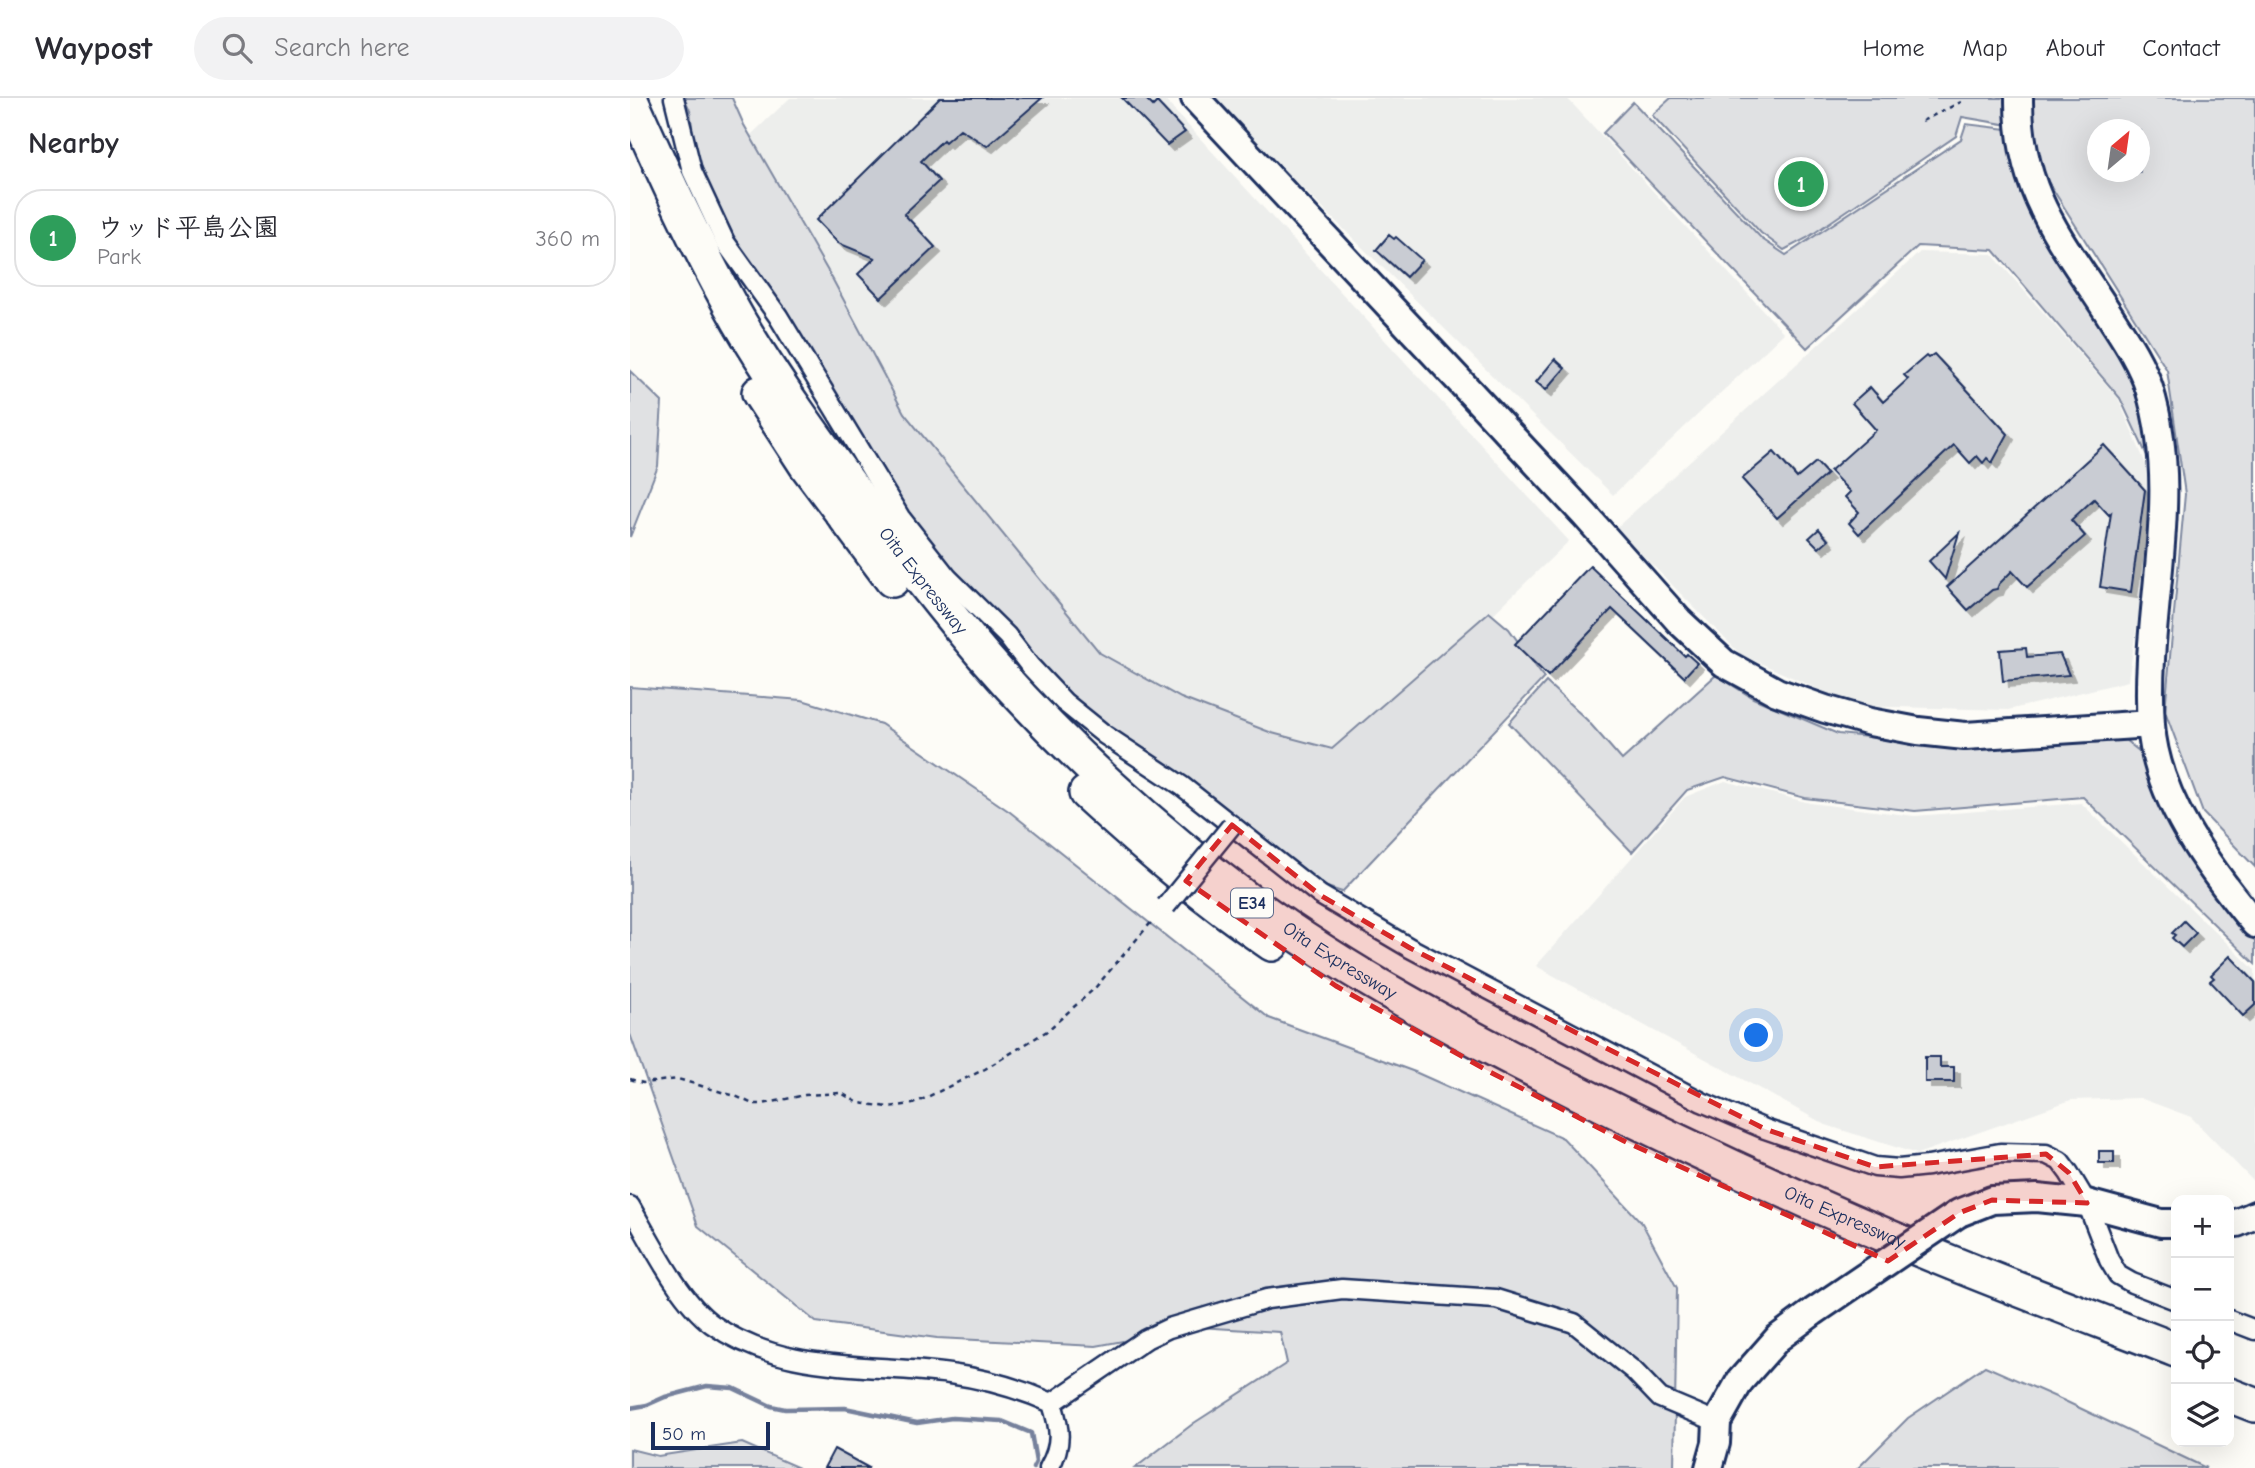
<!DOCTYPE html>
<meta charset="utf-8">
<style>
body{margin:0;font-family:"Comic Neue","Klee One",sans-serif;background:#f2f2f3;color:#2b2b33}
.controls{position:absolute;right:21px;bottom:21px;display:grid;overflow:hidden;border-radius:14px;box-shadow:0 7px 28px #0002}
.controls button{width:63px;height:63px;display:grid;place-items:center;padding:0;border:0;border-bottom:2px solid #e1e1e2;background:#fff;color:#2b2b33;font:35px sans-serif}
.compass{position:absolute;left:1457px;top:21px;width:63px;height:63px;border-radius:50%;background:#fff;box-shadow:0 7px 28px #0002;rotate:29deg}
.scale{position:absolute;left:21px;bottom:18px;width:119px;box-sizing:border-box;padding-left:7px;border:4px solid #1b2f5e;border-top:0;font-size:19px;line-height:24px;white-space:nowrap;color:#1b2f5e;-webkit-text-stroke:5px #fdfcf7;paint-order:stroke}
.you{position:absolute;left:1127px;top:938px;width:24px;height:24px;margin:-18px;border:5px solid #fff;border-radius:50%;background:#1a73e8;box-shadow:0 0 0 10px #1a73e833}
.badge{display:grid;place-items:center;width:46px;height:46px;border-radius:50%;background:#1b2f5e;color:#fff;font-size:23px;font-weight:700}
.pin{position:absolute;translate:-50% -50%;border:4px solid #fff;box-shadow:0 2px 7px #0006}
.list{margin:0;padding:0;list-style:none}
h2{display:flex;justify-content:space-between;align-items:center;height:91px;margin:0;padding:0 28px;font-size:30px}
h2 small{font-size:23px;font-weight:400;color:#7c7c81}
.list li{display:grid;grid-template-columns:46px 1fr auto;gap:21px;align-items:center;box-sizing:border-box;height:98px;margin:0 14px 14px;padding:0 14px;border:2px solid #e1e1e2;border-radius:28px}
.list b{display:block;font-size:26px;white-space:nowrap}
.list p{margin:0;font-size:23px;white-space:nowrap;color:#7c7c81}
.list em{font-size:23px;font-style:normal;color:#7c7c81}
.icon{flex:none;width:38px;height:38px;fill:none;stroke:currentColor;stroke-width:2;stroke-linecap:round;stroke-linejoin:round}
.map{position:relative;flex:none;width:1625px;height:1370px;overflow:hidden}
header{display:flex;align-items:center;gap:42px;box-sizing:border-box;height:98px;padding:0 35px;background:#fff;border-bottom:2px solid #e1e1e2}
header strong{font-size:33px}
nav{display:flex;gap:38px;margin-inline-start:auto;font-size:24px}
.search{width:490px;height:63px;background:#f2f2f3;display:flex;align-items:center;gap:18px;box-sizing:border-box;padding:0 24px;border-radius:38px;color:#7c7c81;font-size:26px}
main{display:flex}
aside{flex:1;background:#fff}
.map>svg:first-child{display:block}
.built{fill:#edeeec}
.green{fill:#e0e1e3;stroke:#7e88a0;stroke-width:2;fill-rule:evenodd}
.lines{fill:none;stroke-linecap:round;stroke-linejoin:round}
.stream{stroke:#76819c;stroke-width:4.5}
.building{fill:#c9ccd3;stroke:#1b2f5e;stroke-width:2;filter:url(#shadow)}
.street-casing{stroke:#1b2f5e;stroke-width:23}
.secondary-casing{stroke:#1b2f5e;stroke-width:32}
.highway-casing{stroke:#1b2f5e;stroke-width:38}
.path{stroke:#1b2f5e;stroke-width:2.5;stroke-dasharray:5 5;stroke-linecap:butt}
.street{stroke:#fdfcf7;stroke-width:18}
.secondary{stroke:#fdfcf7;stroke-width:26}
.highway{stroke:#fdfcf7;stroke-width:33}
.street-bridge-casing{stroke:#1b2f5e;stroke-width:23;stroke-linecap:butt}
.secondary-bridge-casing{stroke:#1b2f5e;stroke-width:32;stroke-linecap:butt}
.street-bridge{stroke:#fdfcf7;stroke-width:18}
.secondary-bridge{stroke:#fdfcf7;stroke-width:26}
.marked{fill:#d62828;fill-opacity:0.2;stroke:#d62828;stroke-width:5;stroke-dasharray:14 9;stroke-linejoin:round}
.labels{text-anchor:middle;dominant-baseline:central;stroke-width:7;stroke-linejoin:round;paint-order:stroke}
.shield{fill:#fdfcf7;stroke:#5f6c8c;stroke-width:2}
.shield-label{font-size:18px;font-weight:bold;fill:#1b2f5e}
.street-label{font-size:19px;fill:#1b2f5e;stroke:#fdfcf7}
</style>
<header>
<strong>Waypost</strong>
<div class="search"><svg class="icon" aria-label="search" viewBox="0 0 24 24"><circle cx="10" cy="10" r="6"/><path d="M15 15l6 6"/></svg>Search here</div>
<nav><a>Home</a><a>Map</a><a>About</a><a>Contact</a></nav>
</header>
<main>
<aside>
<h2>Nearby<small></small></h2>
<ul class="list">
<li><span class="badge" style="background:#2e9e5b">1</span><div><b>ウッド平島公園</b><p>Park</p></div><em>360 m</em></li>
</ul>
</aside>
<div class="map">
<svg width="1625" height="1370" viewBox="0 0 1625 1370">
<defs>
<filter id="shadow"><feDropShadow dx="6" dy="6" stdDeviation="0" flood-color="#0004"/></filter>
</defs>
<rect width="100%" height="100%" fill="#fdfcf7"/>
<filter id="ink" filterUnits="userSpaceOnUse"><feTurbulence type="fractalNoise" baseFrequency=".0143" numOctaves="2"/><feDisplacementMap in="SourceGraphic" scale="14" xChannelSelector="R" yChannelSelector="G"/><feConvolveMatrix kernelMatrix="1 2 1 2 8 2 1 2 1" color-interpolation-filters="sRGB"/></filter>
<g filter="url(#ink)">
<path class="built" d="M160 0H533L939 443 694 679 462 575 285 360 108 49Z
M588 0H937L1154 235 983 397 584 3Z
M1290 154 1362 156 1488 300 1522 381 1516 470 1498 583 1378 612 1226 608 1110 556 986 430Z
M1095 683 1180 705 1285 718 1451 705 1625 872V1085L1561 1019 1510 1000 1441 1002 1287 1056 1196 1027 906 868 1055 699Z"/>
<path class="green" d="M54 0H102L114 27 203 182 274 315 470 555 551 600 642 635 702 651 859 514 879 531 914 580 712 794 697 789 575 700 464 625 343 497 280 418 111 153 66 61 60 12Z
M1041 0H1385L1379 27 1332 19 1326 38 1177 140 1154 152 1131 135 1022 17Z
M1401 0H1625V769L1573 715 1535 613 1555 396 1537 272 1403 60ZM1468 32H1510V74H1468Z
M1003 4 1132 141 1156 157 1331 41 1336 26 1385 32 1516 290 1528 381 1490 300 1364 152 1288 148 1177 250 973 35Z
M0 273 32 304 28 368 0 439Z
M1086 577 1123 600 1208 636 1322 647 1495 642 1514 657 1591 797 1625 843V866L1453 699 1285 713 1175 700 1095 679 1057 692 1002 754 879 625 916 584 957 622 992 662Z
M0 589 172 602 251 626 380 714 639 920 785 974 933 1040 1012 1125 1047 1190 1044 1370H505L564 1325 657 1265 650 1234 568 1229 466 1248 307 1240 186 1224 68 1128 0 936Z
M1355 1268 1437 1304 1576 1370H1228L1278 1320Z
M112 1345 169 1370H0V1351L28 1358Z"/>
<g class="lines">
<path class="stream" d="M0 1310 17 1307 35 1299 77 1288 103 1290 141 1308 155 1311 215 1310 287 1325 322 1320 372 1323 401 1335 406 1364 403 1370"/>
</g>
<path class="building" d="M310 0H412L357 48 330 31 315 44 313 42 291 63 309 83 274 116 305 149 251 200 228 176 245 160 208 145 186 122Z
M492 0H515L523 8 527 4 555 34 537 47Z
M759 137 764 141 766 139 792 162 776 179 746 152Z
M1304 256 1378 336 1362 365 1357 360 1353 365 1347 358 1340 365 1324 347 1229 436 1219 425 1229 414 1215 399 1220 394 1200 373 1246 332 1222 305 1240 289 1253 304 1278 281 1274 277 1296 258 1298 260Z
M925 261 935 270 916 292 906 284Z
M1474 347 1515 392 1501 494 1470 489 1481 415 1479 417 1464 401 1441 422 1455 438 1397 489 1382 473 1369 486 1367 491 1362 492 1338 512 1317 489Z
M1144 354 1167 380 1186 364 1197 376 1147 420 1112 381Z
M1189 431 1198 442 1189 450 1179 440Z
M1329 435 1315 481 1299 463Z
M960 468 1055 558 1057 556 1067 565 1054 579 982 511 918 578 885 546Z
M1396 550 1397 559 1430 556 1439 577 1373 583 1370 552Z
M1554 823 1566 835 1552 849 1542 840 1545 837 1542 835Z
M1600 858 1625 884V907L1613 918 1580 883 1584 880 1581 877Z
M1295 959H1310V969H1324V984H1295Z
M1469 1053H1484V1065H1469Z
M204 1351 239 1370H194Z"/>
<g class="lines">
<defs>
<path id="street" d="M44 0 62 73 95 144 148 218 270 419 318 480 377 538 400 568 434 604 475 637 552 688 690 797 780 850 1072 1004 1135 1031 1245 1069 1269 1071 1298 1068 1370 1055 1416 1056 1430 1063 1439 1075 1457 1105 1479 1162 1488 1177 1502 1185 1546 1202
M0 1108C21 1144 49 1202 82 1226 152 1276 239 1265 320 1276 356 1281 388 1290 422 1305 430 1331 433 1345 419 1370
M1599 1222 1625 1232
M422 1305 516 1241 539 1230 637 1201 712 1191 866 1201 944 1225 1004 1273 1030 1300 1087 1324"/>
<path id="secondary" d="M565 0 954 416 1049 523 1094 565 1147 594 1195 611 1240 624 1288 633 1335 638 1521 626
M1389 0C1388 98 1435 146 1484 224 1497 244 1512 267 1519 290 1554 401 1513 515 1521 627 1526 700 1580 772 1625 826
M1329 1115 1362 1102 1407 1100 1457 1105 1531 1125H1546
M1599 1125H1607L1625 1117
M1079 1370 1086 1345 1087 1324 1110 1283 1148 1240 1183 1214"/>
<g id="highway">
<path id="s1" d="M0 0C34 76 68 151 109 223 144 283 190 346 231 402 270 455 310 507 353 557 429 645 524 732 618 802 717 875 829 934 939 990 1059 1050 1181 1107 1305 1158 1385 1191 1466 1221 1546 1252"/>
<path d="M129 295 176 367 262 482"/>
<path d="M456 695C515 749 575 801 642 846"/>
<path d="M1599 1297 1625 1307"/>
</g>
</defs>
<use href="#street" class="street-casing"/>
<use href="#secondary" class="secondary-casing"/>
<use href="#highway" class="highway-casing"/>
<path class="path" d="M1292 23 1331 4
M0 981 13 985 48 981 105 998 123 1006H133L175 997 211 995 229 1005 258 1009 283 1006 355 971 417 933 465 890 524 821"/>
<use href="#street" class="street"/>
<use href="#secondary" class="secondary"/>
<use href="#highway" class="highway"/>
<defs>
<path id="street-bridge" d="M536 808 602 727"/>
<path id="secondary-bridge" d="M1183 1214 1329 1115"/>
</defs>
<use href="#street-bridge" class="street-bridge-casing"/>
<use href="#secondary-bridge" class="secondary-bridge-casing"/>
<use href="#street-bridge" class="street-bridge"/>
<use href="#secondary-bridge" class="secondary-bridge"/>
</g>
</g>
<path class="marked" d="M602 727 690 797 780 850 1135 1031 1245 1069 1416 1056 1439 1075 1457 1105 1362 1102 1329 1115 1258 1163 994 1043 860 974 706 888 556 783Z"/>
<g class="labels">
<rect class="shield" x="601" y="790.5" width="42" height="29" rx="5"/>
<g class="shield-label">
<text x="622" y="805">E34</text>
</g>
<g class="street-label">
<text stroke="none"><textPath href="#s1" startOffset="567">Oita Expressway</textPath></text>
<text stroke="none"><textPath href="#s1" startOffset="1134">Oita Expressway</textPath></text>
<text stroke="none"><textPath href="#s1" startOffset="1701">Oita Expressway</textPath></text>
</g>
</g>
</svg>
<div class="controls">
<button>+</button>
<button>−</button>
<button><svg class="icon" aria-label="locate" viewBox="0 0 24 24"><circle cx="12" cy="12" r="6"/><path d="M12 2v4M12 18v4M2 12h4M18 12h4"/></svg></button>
<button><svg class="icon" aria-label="layers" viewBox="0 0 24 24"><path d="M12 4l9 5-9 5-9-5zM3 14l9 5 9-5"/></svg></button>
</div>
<svg class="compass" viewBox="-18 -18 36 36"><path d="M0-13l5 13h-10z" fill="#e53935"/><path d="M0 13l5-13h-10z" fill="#7c7c81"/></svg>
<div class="scale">50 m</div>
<div class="you"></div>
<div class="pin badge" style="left:1171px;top:86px;background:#2e9e5b">1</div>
</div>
</main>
